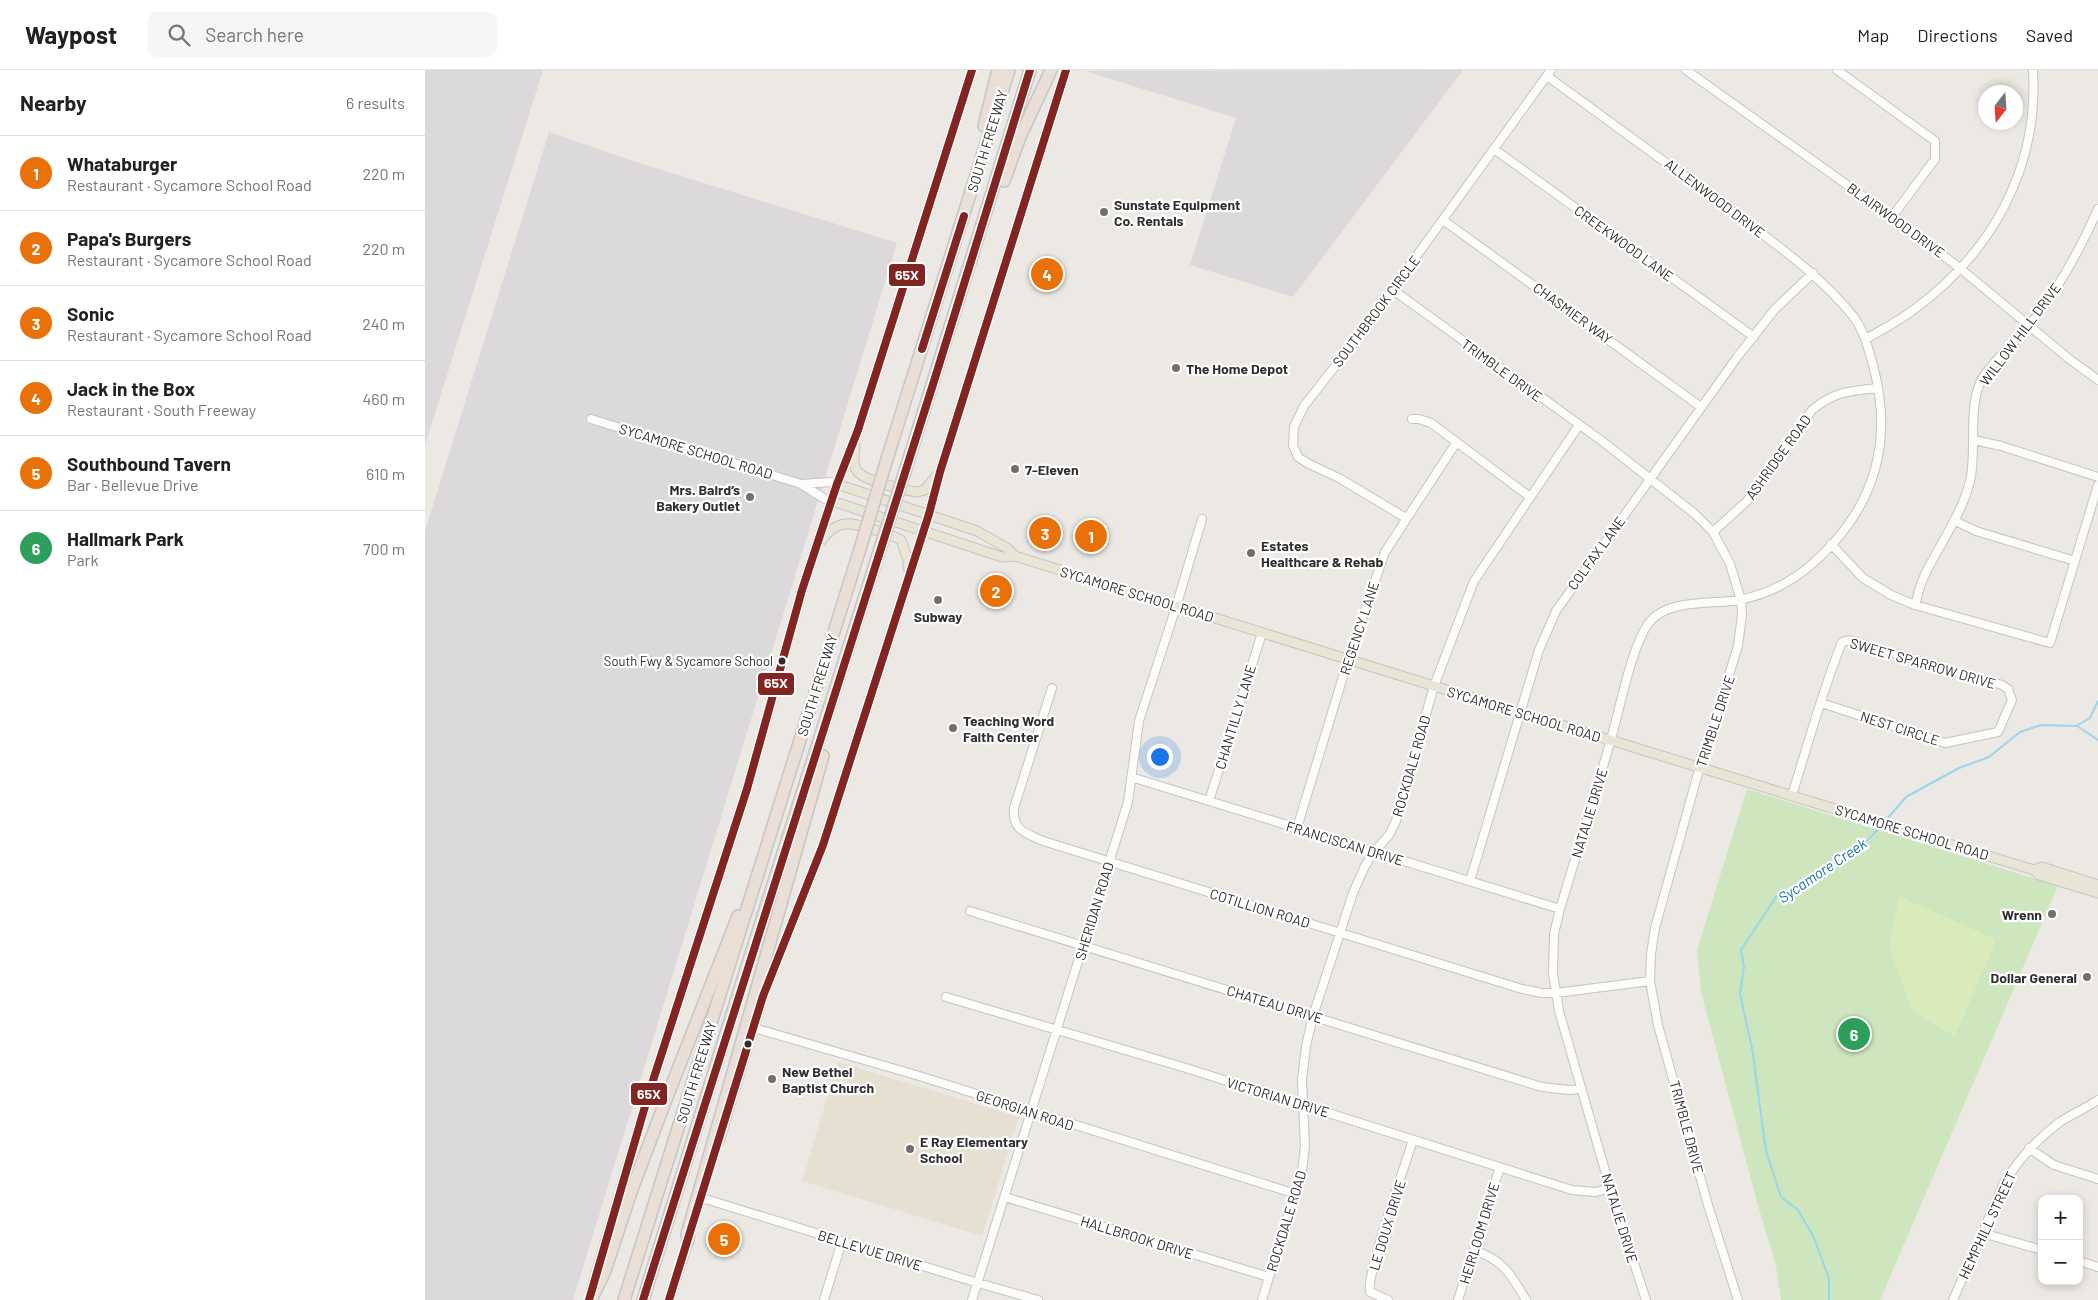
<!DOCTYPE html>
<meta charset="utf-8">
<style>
body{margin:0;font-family:Barlow,sans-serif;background:#f6f6f6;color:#202124}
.controls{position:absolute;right:15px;bottom:15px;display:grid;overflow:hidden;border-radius:10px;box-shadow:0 2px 8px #0003}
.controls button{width:45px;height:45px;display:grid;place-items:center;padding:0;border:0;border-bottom:1px solid #e0e0e0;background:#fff;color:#202124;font:25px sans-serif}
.compass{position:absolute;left:1553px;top:15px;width:45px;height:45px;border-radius:50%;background:#fff;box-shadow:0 2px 8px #0003;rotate:197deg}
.you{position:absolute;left:734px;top:686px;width:18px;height:18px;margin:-12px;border:4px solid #fff;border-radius:50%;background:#1a73e8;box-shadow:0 0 0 8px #1a73e833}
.badge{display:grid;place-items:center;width:32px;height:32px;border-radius:50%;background:#706f6e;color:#fff;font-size:16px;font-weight:700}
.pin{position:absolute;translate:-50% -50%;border:2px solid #fff;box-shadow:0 1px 5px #0006}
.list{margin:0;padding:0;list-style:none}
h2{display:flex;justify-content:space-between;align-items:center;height:65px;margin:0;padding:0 20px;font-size:21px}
h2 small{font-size:16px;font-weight:400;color:#757577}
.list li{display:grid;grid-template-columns:32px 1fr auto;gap:15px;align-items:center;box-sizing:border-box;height:75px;padding:0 20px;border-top:1px solid #e0e0e0}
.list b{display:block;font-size:19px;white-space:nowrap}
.list p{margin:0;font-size:16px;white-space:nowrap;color:#757577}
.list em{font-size:16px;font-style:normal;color:#757577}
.icon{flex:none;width:28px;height:28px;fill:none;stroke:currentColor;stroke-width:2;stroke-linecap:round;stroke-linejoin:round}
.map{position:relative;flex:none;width:1673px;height:1230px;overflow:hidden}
header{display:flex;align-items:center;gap:30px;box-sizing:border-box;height:70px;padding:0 25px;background:#fff;border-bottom:1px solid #e0e0e0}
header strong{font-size:24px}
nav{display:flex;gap:28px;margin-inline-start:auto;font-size:18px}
.search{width:350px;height:45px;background:#f6f6f6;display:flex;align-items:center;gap:12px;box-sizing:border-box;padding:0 18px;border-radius:10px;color:#757577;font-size:19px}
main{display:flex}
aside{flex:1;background:#fff}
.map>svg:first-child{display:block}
.industrial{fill:#dcd9db}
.education{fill:#e6e0d3}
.green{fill:#cee6be}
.pitch{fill:#d9eabb}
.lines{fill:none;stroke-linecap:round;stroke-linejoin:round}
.stream{stroke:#99d6ec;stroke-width:2}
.minor-casing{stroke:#c5c4c5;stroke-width:10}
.major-casing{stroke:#c6c5c4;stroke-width:11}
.highway-casing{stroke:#c6c5c4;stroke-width:14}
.minor{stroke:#fcfcfb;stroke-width:8}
.major{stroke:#e8e4d6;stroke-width:9}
.highway{stroke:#eadfd6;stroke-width:11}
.highway-bridge-casing{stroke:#c6c5c4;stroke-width:14;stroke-linecap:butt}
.highway-bridge{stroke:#eadfd6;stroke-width:11}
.bus-1-casing{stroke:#fff;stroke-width:11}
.bus-1{stroke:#822522;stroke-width:8}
.poi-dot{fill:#706f6e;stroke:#fff;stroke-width:2}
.bus-dot{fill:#2e2e2e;stroke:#fff;stroke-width:2}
.labels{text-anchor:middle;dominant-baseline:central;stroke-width:4.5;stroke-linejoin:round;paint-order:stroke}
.bus-label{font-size:13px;fill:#2e2e2e;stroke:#fff;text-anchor:end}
.street-label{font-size:14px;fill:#2e2e2e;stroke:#fff}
.poi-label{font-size:14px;font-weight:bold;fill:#2e2e2e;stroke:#fff;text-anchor:start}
.water-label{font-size:15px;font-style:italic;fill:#0d6fa3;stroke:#fff}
.line-badge{stroke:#fff;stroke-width:2}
.badge-label{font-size:14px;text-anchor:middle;font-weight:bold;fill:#fff}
</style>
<header>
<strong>Waypost</strong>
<div class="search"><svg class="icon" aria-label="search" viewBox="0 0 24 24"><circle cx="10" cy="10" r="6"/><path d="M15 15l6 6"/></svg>Search here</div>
<nav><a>Map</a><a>Directions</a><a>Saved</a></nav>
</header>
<main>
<aside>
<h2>Nearby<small>6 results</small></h2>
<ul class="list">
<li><span class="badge" style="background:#e8710a">1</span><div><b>Whataburger</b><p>Restaurant · Sycamore School Road</p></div><em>220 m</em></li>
<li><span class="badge" style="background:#e8710a">2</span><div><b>Papa's Burgers</b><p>Restaurant · Sycamore School Road</p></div><em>220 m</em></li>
<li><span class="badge" style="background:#e8710a">3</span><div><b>Sonic</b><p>Restaurant · Sycamore School Road</p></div><em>240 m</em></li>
<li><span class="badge" style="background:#e8710a">4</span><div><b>Jack in the Box</b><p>Restaurant · South Freeway</p></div><em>460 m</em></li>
<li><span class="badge" style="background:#e8710a">5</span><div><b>Southbound Tavern</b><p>Bar · Bellevue Drive</p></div><em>610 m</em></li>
<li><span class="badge" style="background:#2e9e5b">6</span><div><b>Hallmark Park</b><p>Park</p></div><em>700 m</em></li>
</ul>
</aside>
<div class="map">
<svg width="1673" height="1230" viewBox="0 0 1673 1230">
<rect width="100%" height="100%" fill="#ece8e4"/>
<path class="industrial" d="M0 0H118L0 375Z
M1038 0 868 227 765 195 811 48 660 1Z
M124 62 211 92 472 173 148 1230H0V461Z"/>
<path class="education" d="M413 992 594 1047 557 1166 377 1111Z"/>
<path class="green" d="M1322 719 1633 816 1455 1230H1356L1351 1196 1332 1132 1276 922 1272 880Z"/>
<path class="pitch" d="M1474 826 1568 868 1570 873 1530 966 1491 944 1486 937 1464 877Z"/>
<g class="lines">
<path class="stream" d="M1652 656 1673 670
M1461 750 1481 727 1534 698 1564 687 1595 662 1616 655 1651 656 1665 648 1673 631
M1404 1230V1208L1389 1168 1373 1140 1356 1127 1341 1081 1327 978 1315 924 1319 896 1316 880 1351 827 1382 812 1444 769 1456 756"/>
<defs>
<path id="minor" d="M1261 0 1467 147 1536 199 1643 288 1673 310
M1412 0 1510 71V89L1467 147
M1122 6C1184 51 1246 96 1307 141 1350 174 1394 204 1428 246 1440 262 1444 281 1449 299 1469 377 1447 442 1386 495 1366 512 1340 525 1314 530 1287 535 1241 528 1223 554 1206 579 1195 638 1186 669 1170 726 1152 782 1135 839L1129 864 1128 904 1134 941 1185 1118 1221 1230
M1069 79 1329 267
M1018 150 1276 337
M968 220 1177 371 1270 444 1288 462 1305 494 1316 530 1317 545 1313 576 1275 696 1230 858 1226 884 1225 911 1233 955 1283 1135 1313 1230
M1441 269C1456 260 1472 252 1487 241 1566 184 1614 99 1608 0
M166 349 376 414 400 429 407 431
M987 349H994L1006 353 1105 427
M1549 370 1576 376 1673 407
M376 414 407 412 412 414
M981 448 914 408 882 393 873 387 868 375 869 357 879 336 930 271 1126 0
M1530 451 1551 461 1650 491
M1288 462 1322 431 1387 340C1410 321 1425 321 1453 318
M1406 474 1438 508 1466 525 1490 535 1625 573 1673 415
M1490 535C1493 526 1494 517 1498 509 1513 476 1536 447 1545 411 1552 381 1543 340 1555 313 1564 294 1592 271 1606 253 1634 218 1655 180 1673 139
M627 618 589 738C587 761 601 763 618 771L1097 919 1117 923H1131L1225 911
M706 707 1135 839
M1367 725C1383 674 1397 622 1417 572L1424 570 1577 615 1583 619 1587 630 1573 662 1520 673 1396 633
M784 731 837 563
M872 758 923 590 960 482 1031 373
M1045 811 1114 580 1131 541 1313 286 1350 239 1388 203
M545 841 1117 1017 1143 1020 1156 1019
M521 927 761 998 1147 1120 1171 1122 1185 1118
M329 958 491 1005 871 1124
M1604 1078 1629 1095 1673 1109
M580 1127 844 1207
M277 1128 553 1213 613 1230
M1557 1163 1617 1180
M1049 1180C1078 1190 1086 1204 1101 1230
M1654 1191 1673 1197
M399 1230 417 1171
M547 1230 703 732 714 651 751 537 777 449
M837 1230 877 1101 880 1076 877 1010 881 976 888 946 928 823 940 796 949 782 964 765 971 751 1009 616 1049 511 1154 355
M963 1230 945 1222C940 1207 981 1093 988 1070
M1033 1230 1075 1097
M1528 1230 1579 1113C1594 1089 1612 1069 1635 1052 1647 1044 1661 1038 1673 1030"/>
<path id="major" d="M430 375C429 383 427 396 433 402 440 411 480 420 492 422L500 420 511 406
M412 414 552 461 582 478 590 486
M407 431 577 487 590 486 1009 616 1609 800 1614 805 1673 823
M396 471C412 449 424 452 447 459 457 462 467 465 476 470L483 491V498
M1609 800 1617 797 1673 815
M294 1072 338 926 398 775 504 444 515 402 641 0
M166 1221 223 1026 322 719 377 520 412 414 433 360 547 0
M244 1230 265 1166"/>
<path id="highway" d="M559 56 573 0
M579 111 595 67 626 0
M462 389 584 0
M482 395 605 0
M263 1171 262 1164 398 686
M166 1230 180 1201 206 1122 237 1040 313 846
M199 1230 435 479
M218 1230 317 912 453 485"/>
</defs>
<use href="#minor" class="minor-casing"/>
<use href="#major" class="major-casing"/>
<use href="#highway" class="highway-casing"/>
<use href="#minor" class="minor"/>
<use href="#major" class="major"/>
<use href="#highway" class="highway"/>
<defs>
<path id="highway-bridge" d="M435 479 462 389
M453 485 482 395"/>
</defs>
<use href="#highway-bridge" class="highway-bridge-casing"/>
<use href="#highway-bridge" class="highway-bridge"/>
<defs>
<path id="bus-1" d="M497 279 539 146
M164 1230 223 1026 322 719 377 520 412 414 433 360 547 0
M218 1230 510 308 605 0
M244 1230 338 926 398 775 504 444 515 402 641 0"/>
</defs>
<use href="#bus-1" class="bus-1-casing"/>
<use href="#bus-1" class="bus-1"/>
</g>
<g class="poi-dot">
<circle cx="679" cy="142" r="5"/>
<circle cx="751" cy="298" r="5"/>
<circle cx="590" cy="399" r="5"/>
<circle cx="325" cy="427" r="5"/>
<circle cx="826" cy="483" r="5"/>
<circle cx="513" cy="530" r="5"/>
<circle cx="528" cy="658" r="5"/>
<circle cx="1627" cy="844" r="5"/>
<circle cx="1662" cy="907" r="5"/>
<circle cx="347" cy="1009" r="5"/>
<circle cx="485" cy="1079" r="5"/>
</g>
<g class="bus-dot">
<circle cx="357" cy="591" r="4.5"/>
<circle cx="323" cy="974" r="4.5"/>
</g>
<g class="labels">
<g class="bus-label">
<text x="348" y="591">South Fwy &amp; Sycamore School</text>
</g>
<g class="street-label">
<text transform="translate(562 71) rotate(-73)">SOUTH FREEWAY</text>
<text transform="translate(1290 128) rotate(37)">ALLENWOOD DRIVE</text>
<text transform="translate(1471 150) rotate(36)">BLAIRWOOD DRIVE</text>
<text transform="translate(1199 173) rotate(36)">CREEKWOOD LANE</text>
<text transform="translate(951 241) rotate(-53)">SOUTHBROOK CIRCLE</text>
<text transform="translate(1148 243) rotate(36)">CHASMIER WAY</text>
<text transform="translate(1595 264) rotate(-53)">WILLOW HILL DRIVE</text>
<text transform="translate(1077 300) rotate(36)">TRIMBLE DRIVE</text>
<text transform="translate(271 381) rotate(17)">SYCAMORE SCHOOL ROAD</text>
<text transform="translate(1353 387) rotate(-54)">ASHRIDGE ROAD</text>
<text transform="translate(1171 483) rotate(-54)">COLFAX LANE</text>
<text transform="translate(712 524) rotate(17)">SYCAMORE SCHOOL ROAD</text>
<text transform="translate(934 558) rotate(-72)">REGENCY LANE</text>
<text transform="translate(1498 593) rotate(16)">SWEET SPARROW DRIVE</text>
<text transform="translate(392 615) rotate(-73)">SOUTH FREEWAY</text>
<text transform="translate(1099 644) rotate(17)">SYCAMORE SCHOOL ROAD</text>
<text transform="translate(810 647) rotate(-73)">CHANTILLY LANE</text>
<text transform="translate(1290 651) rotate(-72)">TRIMBLE DRIVE</text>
<text transform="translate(1475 658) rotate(18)">NEST CIRCLE</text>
<text transform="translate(986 696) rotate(-74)">ROCKDALE ROAD</text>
<text transform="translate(1164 743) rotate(-73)">NATALIE DRIVE</text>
<text transform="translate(1487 762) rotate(17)">SYCAMORE SCHOOL ROAD</text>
<text transform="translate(920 773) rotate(17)">FRANCISCAN DRIVE</text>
<text transform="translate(835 838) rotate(17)">COTILLION ROAD</text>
<text transform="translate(669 841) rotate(-73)">SHERIDAN ROAD</text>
<text transform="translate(850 934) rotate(17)">CHATEAU DRIVE</text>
<text transform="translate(271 1002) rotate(-73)">SOUTH FREEWAY</text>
<text transform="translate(853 1027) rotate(17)">VICTORIAN DRIVE</text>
<text transform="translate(600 1040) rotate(18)">GEORGIAN ROAD</text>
<text transform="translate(1262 1057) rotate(75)">TRIMBLE DRIVE</text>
<text transform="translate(1195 1148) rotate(73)">NATALIE DRIVE</text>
<text transform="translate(861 1151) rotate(-73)">ROCKDALE ROAD</text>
<text transform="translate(962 1155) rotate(-73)">LE DOUX DRIVE</text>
<text transform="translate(1562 1155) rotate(-65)">HEMPHILL STREET</text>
<text transform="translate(1054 1163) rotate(-73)">HEIRLOOM DRIVE</text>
<text transform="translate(712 1167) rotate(17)">HALLBROOK DRIVE</text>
<text transform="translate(445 1180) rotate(17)">BELLEVUE DRIVE</text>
</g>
<g class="poi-label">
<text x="689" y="134">Sunstate Equipment<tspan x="689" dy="16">Co. Rentals</tspan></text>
<text x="761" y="298">The Home Depot</text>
<text x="600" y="399">7-Eleven</text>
<text x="315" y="419" text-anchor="end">Mrs. Baird’s<tspan x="315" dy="16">Bakery Outlet</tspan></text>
<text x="836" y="475">Estates<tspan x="836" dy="16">Healthcare &amp; Rehab</tspan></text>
<text x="513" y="546" text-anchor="middle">Subway</text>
<text x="538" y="650">Teaching Word<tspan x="538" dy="16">Faith Center</tspan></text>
<text x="1617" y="844" text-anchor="end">Wrenn</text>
<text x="1652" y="907" text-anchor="end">Dollar General</text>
<text x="357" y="1001">New Bethel<tspan x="357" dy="16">Baptist Church</tspan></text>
<text x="495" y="1071">E Ray Elementary<tspan x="495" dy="16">School</tspan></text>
</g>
<g class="water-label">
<text transform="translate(1397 800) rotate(-34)">Sycamore Creek</text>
</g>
</g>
<g class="line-badge">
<rect x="463" y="193" width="38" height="24" rx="5" fill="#822522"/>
<rect x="332" y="602" width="38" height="24" rx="5" fill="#822522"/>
<rect x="205" y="1012" width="38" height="24" rx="5" fill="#822522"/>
</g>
<g class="badge-label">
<text x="482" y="210">65X</text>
<text x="351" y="618">65X</text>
<text x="224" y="1029">65X</text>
</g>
</svg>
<div class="controls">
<button>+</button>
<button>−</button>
</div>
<svg class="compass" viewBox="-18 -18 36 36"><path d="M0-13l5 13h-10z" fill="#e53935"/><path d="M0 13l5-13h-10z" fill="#757577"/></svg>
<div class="you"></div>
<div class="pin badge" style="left:666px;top:466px;background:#e8710a">1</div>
<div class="pin badge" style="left:571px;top:521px;background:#e8710a">2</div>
<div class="pin badge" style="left:620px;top:463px;background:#e8710a">3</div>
<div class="pin badge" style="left:622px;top:204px;background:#e8710a">4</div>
<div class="pin badge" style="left:299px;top:1169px;background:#e8710a">5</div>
<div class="pin badge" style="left:1429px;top:964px;background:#2e9e5b">6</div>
</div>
</main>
